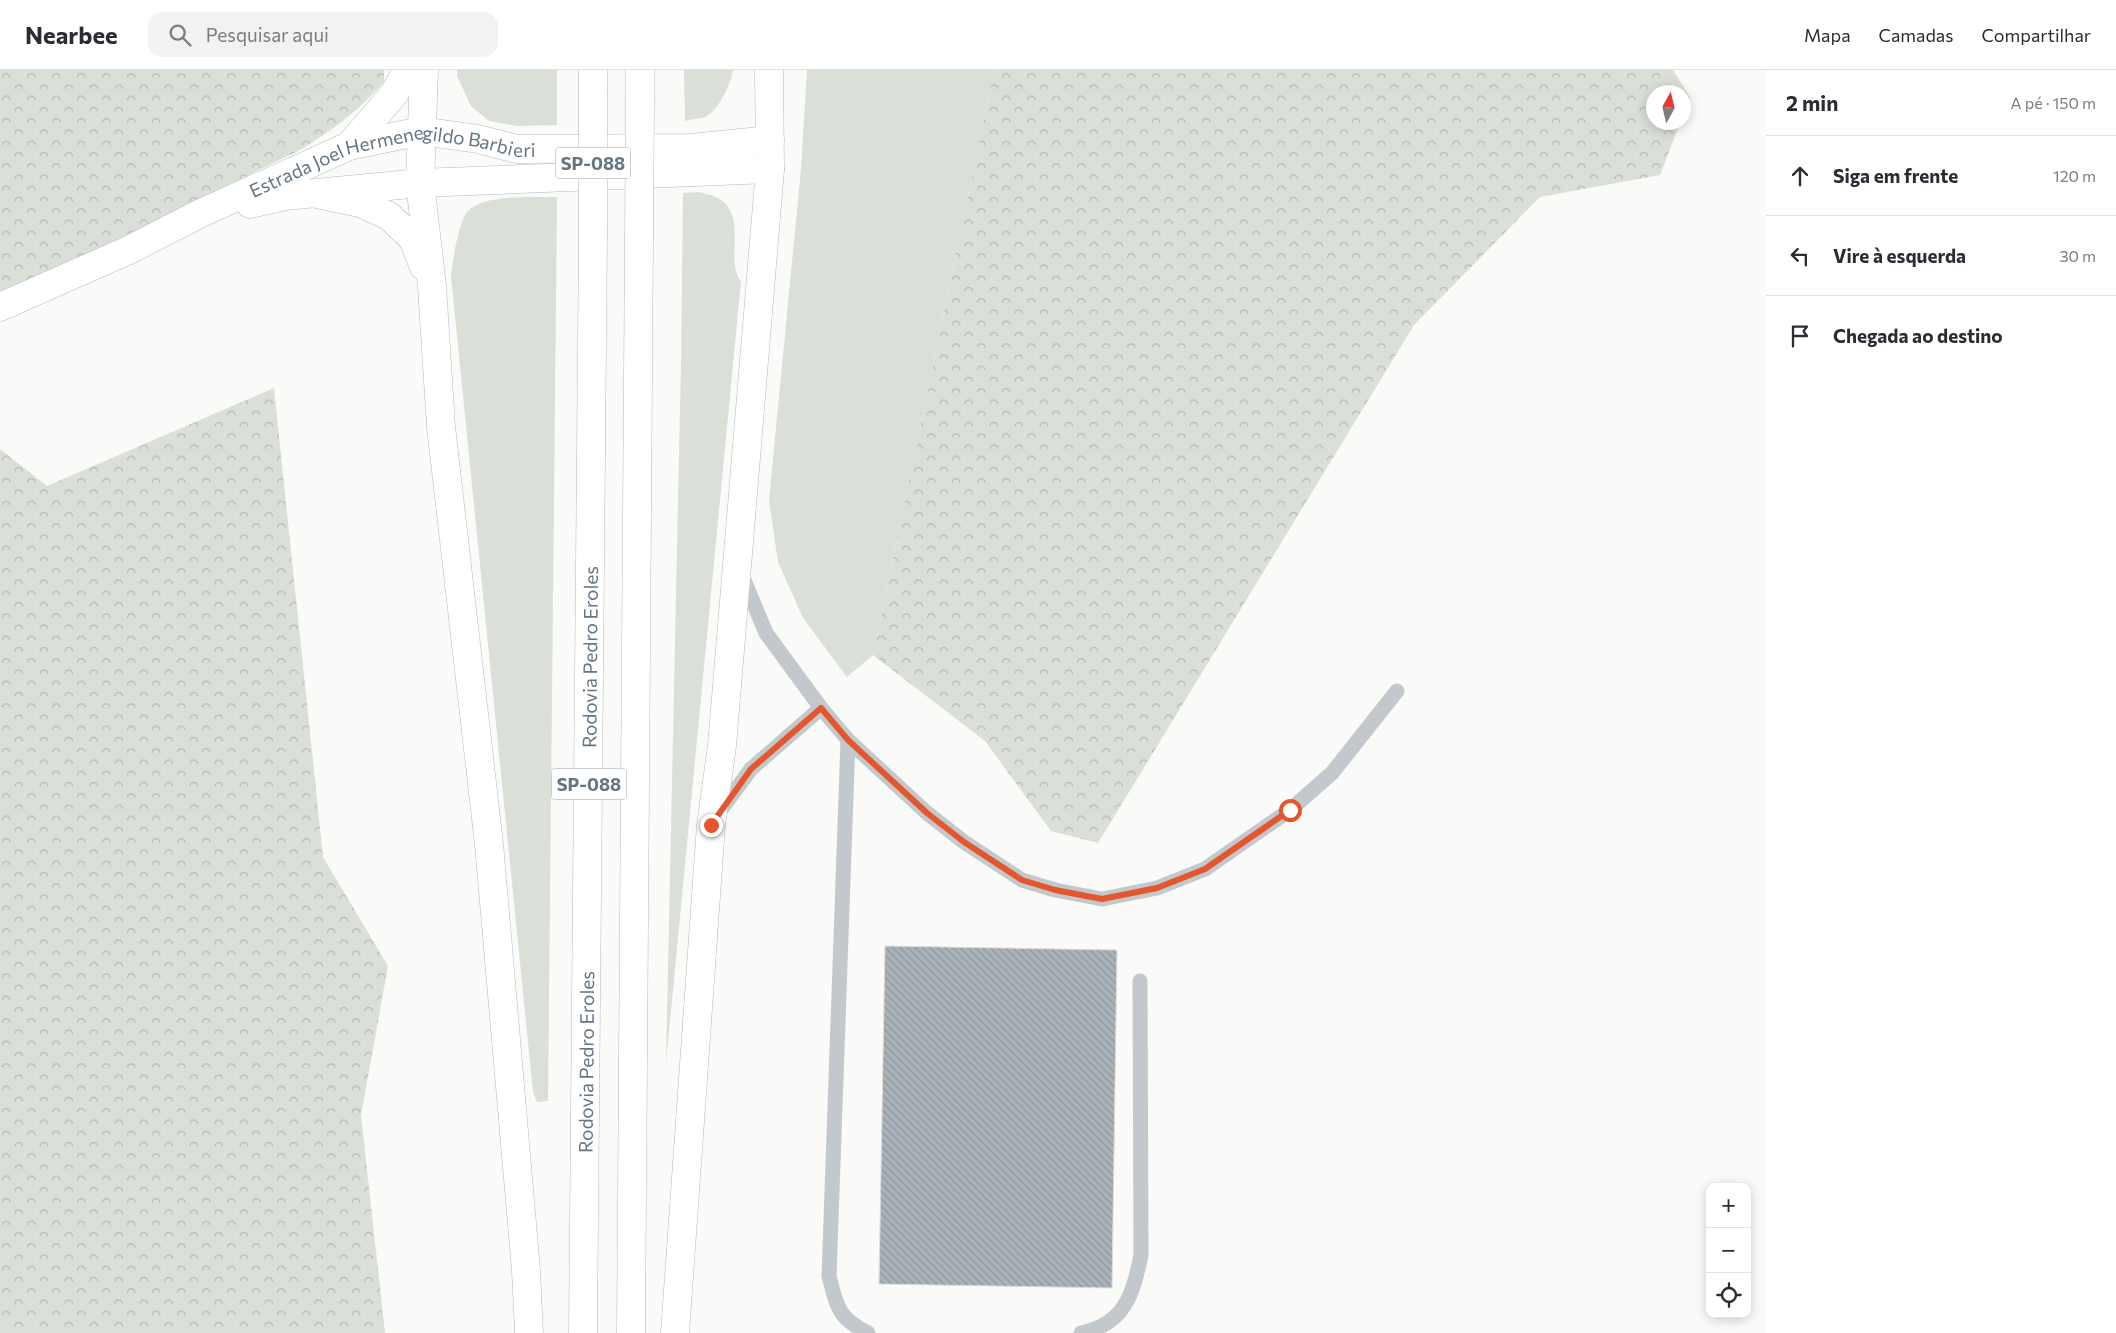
<!DOCTYPE html>
<html lang="pt">
<meta charset="utf-8">
<style>
body{margin:0;font-family:Commissioner,sans-serif;background:#f2f2f3;color:#2b2b33}
.controls{position:absolute;right:15px;bottom:15px;display:grid;overflow:hidden;border-radius:10px;box-shadow:0 2px 12px #0003}
.controls button{width:45px;height:45px;display:grid;place-items:center;padding:0;border:0;border-bottom:1px solid #e1e1e2;background:#fff;color:#2b2b33;font:25px sans-serif}
.compass{position:absolute;left:1646px;top:15px;width:45px;height:45px;border-radius:50%;background:#fff;box-shadow:0 2px 12px #0003;rotate:8deg}
.stop{position:absolute;width:15px;height:15px;margin:-11px;border:4px solid #e4572e;border-radius:50%;background:#fff}
.stop.end{background:#e4572e;border-color:#fff;box-shadow:0 1px 5px #0008}
.list{margin:0;padding:0;list-style:none}
h2{display:flex;justify-content:space-between;align-items:center;height:65px;margin:0;padding:0 20px;font-size:21px}
h2 small{font-size:16px;font-weight:400;color:#7c7c81}
.list li{display:grid;grid-template-columns:32px 1fr auto;gap:15px;align-items:center;box-sizing:border-box;height:80px;padding:0 20px;border-top:1px solid #e1e1e2}
.list b{display:block;font-size:19px;white-space:nowrap}
.list em{font-size:16px;font-style:normal;color:#7c7c81}
.icon{flex:none;width:28px;height:28px;fill:none;stroke:currentColor;stroke-width:2;stroke-linecap:round;stroke-linejoin:round}
.map{position:relative;flex:none;width:1766px;height:1263px;overflow:hidden}
header{display:flex;align-items:center;gap:30px;box-sizing:border-box;height:70px;padding:0 25px;background:#fff;border-bottom:1px solid #e1e1e2}
header strong{font-size:24px}
nav{display:flex;gap:28px;margin-inline-start:auto;font-size:18px}
.search{width:350px;height:45px;background:#f2f2f3;display:flex;align-items:center;gap:12px;box-sizing:border-box;padding:0 18px;border-radius:15px;color:#7c7c81;font-size:19px}
main{display:flex}
aside{flex:1;background:#fff}
.map>svg:first-child{display:block}
.grass{fill:#dadfd7}
.forest{fill:url(#forest-crowns)}
.building{fill:url(#building-back-hatch);stroke:#dcdcda}
.lines{fill:none;stroke-linecap:round;stroke-linejoin:round}
.secondary-casing{stroke:#b3babf;stroke-width:29}
.highway-casing{stroke:#b4b9bd;stroke-width:29}
.lane{stroke:#c3c8cc;stroke-width:15}
.secondary{stroke:#fff;stroke-width:28}
.highway{stroke:#fff;stroke-width:28}
.highway-bridge-casing{stroke:#b4b9bd;stroke-width:29;stroke-linecap:butt}
.highway-bridge{stroke:#fff;stroke-width:28}
.route{stroke:#e4572e;stroke-width:6}
.labels{text-anchor:middle;dominant-baseline:central;stroke-width:5;stroke-linejoin:round;paint-order:stroke}
.shield{fill:#fff;stroke:#939fa8;stroke-width:1}
.shield-label{font-size:18px;font-weight:bold;fill:#657683}
.street-label{font-size:19px;fill:#657683;stroke:#fff}
</style>
<header>
<strong>Nearbee</strong>
<div class="search"><svg class="icon" aria-label="search" viewBox="0 0 24 24"><circle cx="10" cy="10" r="6"/><path d="M15 15l6 6"/></svg>Pesquisar aqui</div>
<nav><a>Mapa</a><a>Camadas</a><a>Compartilhar</a></nav>
</header>
<main>
<div class="map">
<svg width="1766" height="1263" viewBox="0 0 1766 1263">
<defs>
<pattern id="forest-crowns" width="20" height="18" patternUnits="userSpaceOnUse" patternTransform="scale(1.25)"><rect width="20" height="18" fill="#dadfd7"/><path d="M2 6a3 3 0 1 1 6 0M12 15a3 3 0 1 1 6 0" fill="none" stroke="#b4b9b4"/></pattern>
<pattern id="building-back-hatch" width="6" height="6" patternUnits="userSpaceOnUse" patternTransform="scale(1.25)"><rect width="6" height="6" fill="#aab3b9"/><path d="M-1 5l2 2M0 0l6 6M5-1l2 2" fill="none" stroke="#8e969c"/></pattern>
</defs>
<rect width="100%" height="100%" fill="#fafaf8"/>
<path class="grass" d="M457 0H557V55L517 56 489 51 471 36 457 6Z
M684 0H733C731 14 718 41 705 47 699 49 691 49 685 51Z
M807 0H994L873 585 847 607 803 548 778 492 769 430 801 99Z
M699 122C705 124 713 125 718 128 749 146 724 190 741 211L666 993 681 292 683 123Z
M557 127 548 1031 537 1032 533 1022 451 206C453 190 458 154 467 142 483 123 534 128 557 127Z"/>
<path class="forest" d="M0 0H384V12C358 41 335 58 302 79L0 227Z
M994 0H1673L1690 27 1684 44V22H1654V52L1680 53 1660 105 1540 127 1414 255 1098 773 1051 761 985 671 873 585Z
M274 318 323 787 388 896 361 1045 385 1263H0V379L47 416Z"/>
<path class="building" d="M885 876 1117 880 1112 1218 879 1214Z"/>
<g class="lines">
<defs>
<g id="secondary">
<path d="M250 134 285 126 420 113 770 99"/>
<path id="s1" d="M0 237 129 180 199 144 349 76 421 61 478 69 517 79 691 78 770 70"/>
</g>
<g id="highway">
<path d="M424 0 420 113 432 216 441 357 489 774 526 1200 529 1263"/>
<path d="M593 0V21"/>
<path d="M640 32V0"/>
<path d="M349 76 394 24 407 0"/>
<path d="M317 124 360 133 389 146 413 169 424 197"/>
<path id="s2" d="M583 1263 593 164"/>
<path d="M631 1263 639 169"/>
<path d="M675 1263 711 755 722 676 770 99 769 0"/>
</g>
</defs>
<use href="#secondary" class="secondary-casing"/>
<use href="#highway" class="highway-casing"/>
<path class="lane" d="M741 503 766 563 821 638 848 670 927 743 964 772 1022 810 1055 820 1102 829 1157 818 1205 799 1290 740 1332 703 1397 621
M848 670 829 1206C837 1237 838 1248 868 1263
M717 745 751 699 821 638
M1081 1263C1125 1254 1133 1224 1141 1185L1140 911"/>
<use href="#secondary" class="secondary"/>
<use href="#highway" class="highway"/>
<defs>
<path id="highway-bridge" d="M593 164V21
M639 169 640 32"/>
</defs>
<use href="#highway-bridge" class="highway-bridge-casing"/>
<use href="#highway-bridge" class="highway-bridge"/>
</g>
<g class="lines">
<path class="route" d="M711 755 751 699 821 638 848 670 927 743 964 772 1022 810 1055 820 1102 829 1157 818 1205 799 1290 740"/>
</g>
<g class="labels">
<g class="shield">
<rect x="555.5" y="77.5" width="75" height="31" rx="4"/>
<rect x="551.5" y="698.5" width="75" height="31" rx="4"/>
</g>
<g class="shield-label">
<text x="593" y="93">SP-088</text>
<text x="589" y="714">SP-088</text>
</g>
<g class="street-label">
<text stroke="none"><textPath href="#s1" startOffset="425">Estrada Joel Hermenegildo Barbieri</textPath></text>
<text stroke="none"><textPath href="#s2" startOffset="676">Rodovia Pedro Eroles</textPath></text>
<text stroke="none"><textPath href="#s2" startOffset="271">Rodovia Pedro Eroles</textPath></text>
</g>
</g>
</svg>
<div class="controls">
<button>+</button>
<button>−</button>
<button><svg class="icon" aria-label="locate" viewBox="0 0 24 24"><circle cx="12" cy="12" r="6"/><path d="M12 2v4M12 18v4M2 12h4M18 12h4"/></svg></button>
</div>
<svg class="compass" viewBox="-18 -18 36 36"><path d="M0-13l5 13h-10z" fill="#e53935"/><path d="M0 13l5-13h-10z" fill="#7c7c81"/></svg>
<div class="stop" style="left:1290px;top:740px"></div>
<div class="stop end" style="left:711px;top:755px"></div>
</div>
<aside>
<h2>2 min<small>A pé · 150 m</small></h2>
<ul class="list">
<li><svg class="icon" aria-label="ahead" viewBox="0 0 24 24"><path d="M12 20V5M6 11l6-6 6 6"/></svg><div><b>Siga em frente</b></div><em>120 m</em></li>
<li><svg class="icon" aria-label="left" viewBox="0 0 24 24"><path d="M17 20v-9H6M10 6l-5 5 5 5"/></svg><div><b>Vire à esquerda</b></div><em>30 m</em></li>
<li><svg class="icon" aria-label="arrive" viewBox="0 0 24 24"><path d="M6 21V4h12l-3 4 3 4H6"/></svg><div><b>Chegada ao destino</b></div></li>
</ul>
</aside>
</main>
